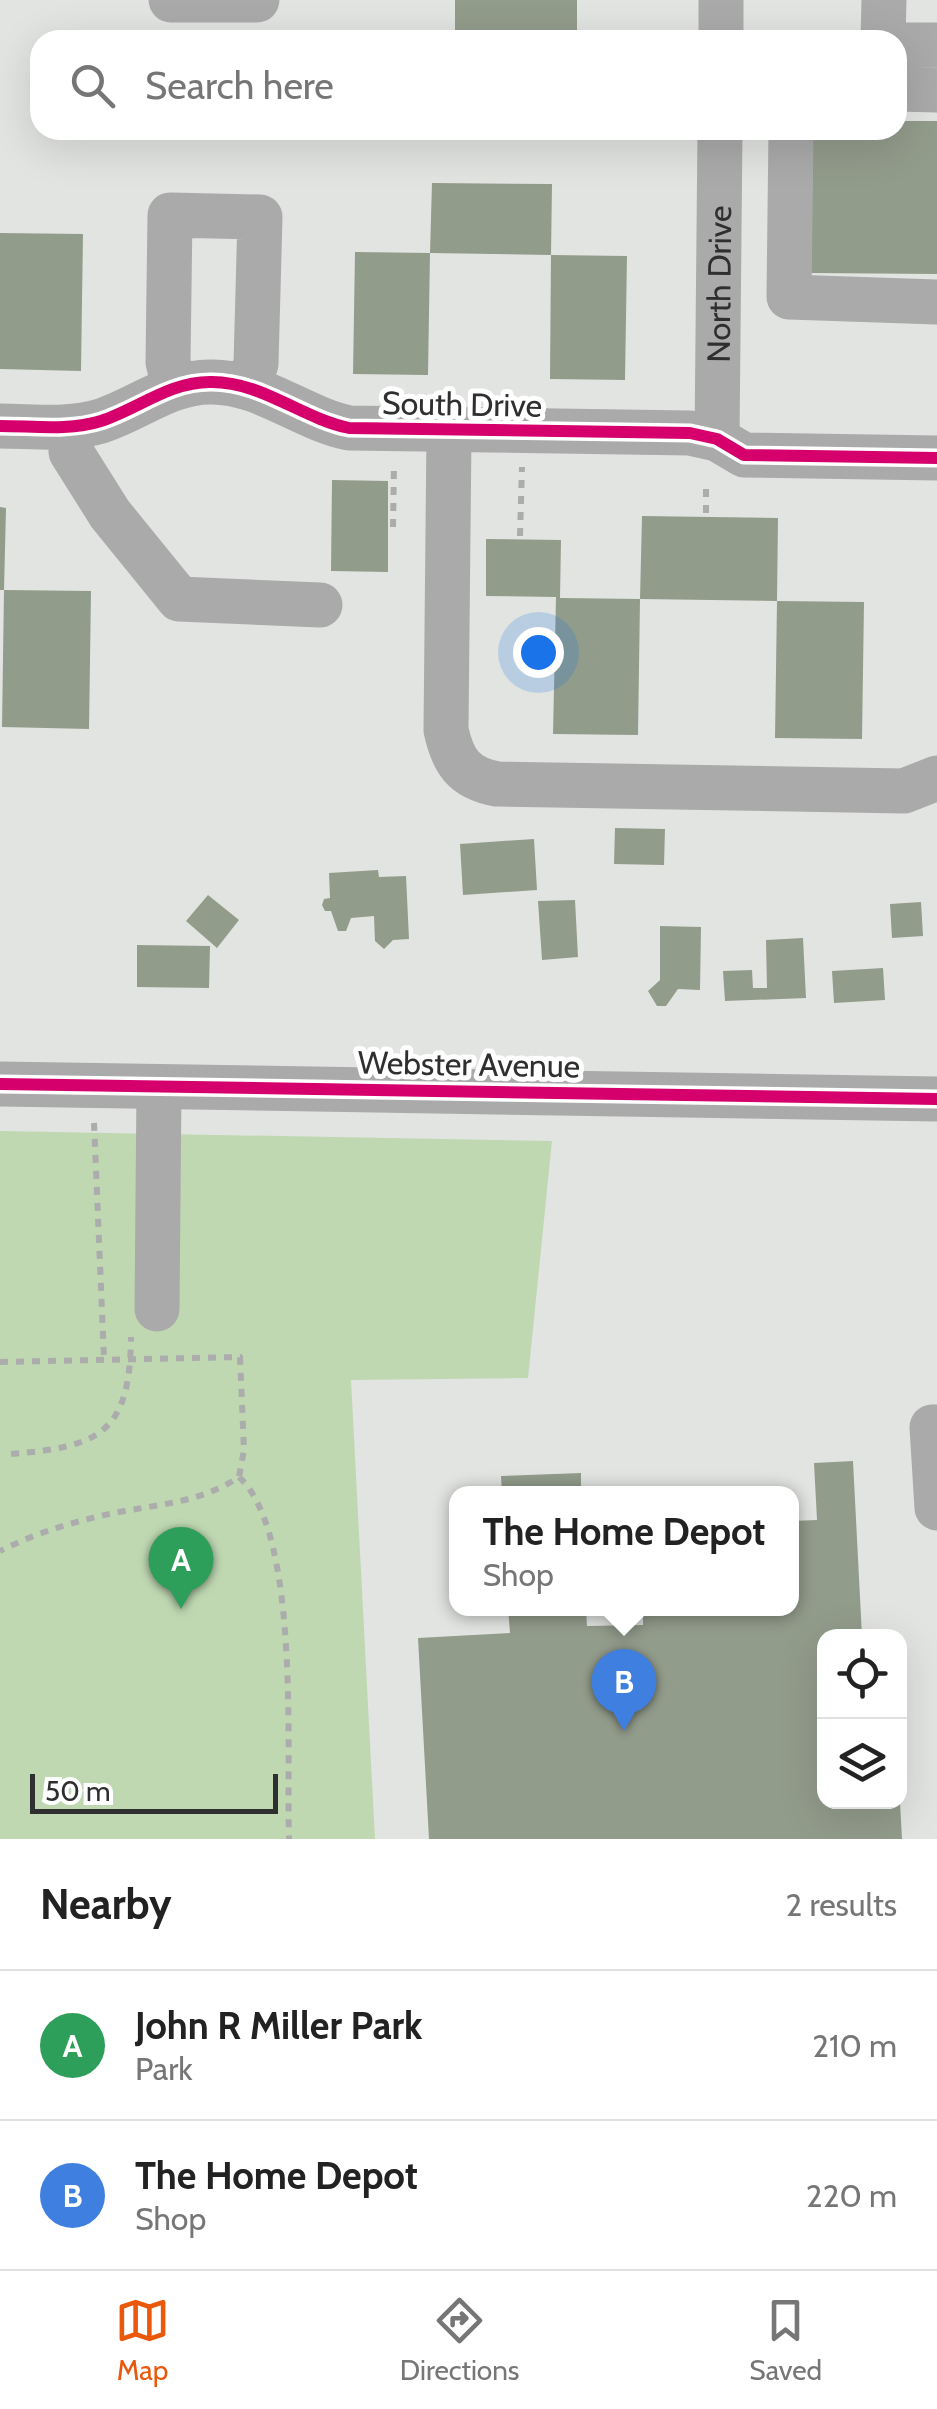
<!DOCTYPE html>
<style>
body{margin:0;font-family:Cabin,sans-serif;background:#f2f2f2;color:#222}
.controls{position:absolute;right:30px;bottom:30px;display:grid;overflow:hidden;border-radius:20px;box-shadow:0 10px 40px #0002}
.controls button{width:90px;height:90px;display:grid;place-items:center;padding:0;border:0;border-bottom:2px solid #e0e0e0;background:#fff;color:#222;font:50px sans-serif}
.scale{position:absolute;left:30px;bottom:25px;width:248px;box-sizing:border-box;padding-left:10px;border:5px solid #2e2f2e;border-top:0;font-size:28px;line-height:35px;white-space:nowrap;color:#2e2f2e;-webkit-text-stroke:8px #fff;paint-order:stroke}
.you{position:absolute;left:538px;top:652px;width:35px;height:35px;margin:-25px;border:8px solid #fff;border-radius:50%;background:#1a73e8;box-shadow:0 0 0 15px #1a73e833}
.badge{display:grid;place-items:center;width:65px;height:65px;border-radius:50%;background:#ea580c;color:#fff;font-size:32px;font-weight:700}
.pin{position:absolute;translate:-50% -82px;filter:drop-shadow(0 2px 5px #0008)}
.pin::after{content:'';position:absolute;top:52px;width:35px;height:30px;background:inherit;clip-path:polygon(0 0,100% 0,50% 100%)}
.popup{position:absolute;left:449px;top:1486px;width:350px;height:130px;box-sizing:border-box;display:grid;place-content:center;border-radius:20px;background:#fff;filter:drop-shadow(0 2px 8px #0005);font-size:32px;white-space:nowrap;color:#767676}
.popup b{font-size:38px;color:#222}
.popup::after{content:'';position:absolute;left:50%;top:100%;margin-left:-20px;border:20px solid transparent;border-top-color:#fff}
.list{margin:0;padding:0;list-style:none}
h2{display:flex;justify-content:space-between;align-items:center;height:130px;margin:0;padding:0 40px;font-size:42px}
h2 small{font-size:32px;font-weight:400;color:#767676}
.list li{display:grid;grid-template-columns:65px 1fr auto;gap:30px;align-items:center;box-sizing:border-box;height:150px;padding:0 40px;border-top:2px solid #e0e0e0}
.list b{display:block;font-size:38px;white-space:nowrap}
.list p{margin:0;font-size:32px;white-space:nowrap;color:#767676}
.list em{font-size:32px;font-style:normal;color:#767676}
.icon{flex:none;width:55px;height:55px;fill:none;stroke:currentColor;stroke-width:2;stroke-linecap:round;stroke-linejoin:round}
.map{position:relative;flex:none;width:937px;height:1839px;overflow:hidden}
.search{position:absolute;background:#fff;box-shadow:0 10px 40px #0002;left:30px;right:30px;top:30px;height:110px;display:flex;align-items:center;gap:25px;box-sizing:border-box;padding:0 35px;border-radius:30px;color:#767676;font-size:38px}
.sheet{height:430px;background:#fff}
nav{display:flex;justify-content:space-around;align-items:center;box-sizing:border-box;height:140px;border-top:2px solid #e0e0e0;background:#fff;font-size:28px;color:#767676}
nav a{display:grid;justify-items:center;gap:5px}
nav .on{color:#ea580c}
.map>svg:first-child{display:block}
.green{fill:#bfd8b2}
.building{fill:#929c8b}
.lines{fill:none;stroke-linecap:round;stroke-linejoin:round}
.path{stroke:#abacab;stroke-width:6;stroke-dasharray:8 8;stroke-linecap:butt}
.minor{stroke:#aaa;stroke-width:45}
.cycleway-casing{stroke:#fff;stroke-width:19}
.cycleway{stroke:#d6006c;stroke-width:12}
.labels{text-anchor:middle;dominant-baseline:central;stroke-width:10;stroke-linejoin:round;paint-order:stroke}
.street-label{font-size:32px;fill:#2e2f2e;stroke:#fff}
</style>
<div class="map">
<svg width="937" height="1839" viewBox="0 0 937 1839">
<rect width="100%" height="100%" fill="#e2e4e1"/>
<path class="green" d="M0 1131 552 1141 528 1378 351 1380 375 1839H0Z"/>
<path class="building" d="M455 0H577V33L455 32Z
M897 121H937V274L811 273 813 130H897Z
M432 183 552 184 551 255 430 253 428 375 353 374 355 252 430 253Z
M0 233 83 234 81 371 0 369Z
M551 255 627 256 625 380 550 379Z
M332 480 388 481V572L331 571Z
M0 507 6 508 4 590H0Z
M642 516 778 518 777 601 640 599 638 735 553 734 556 597 486 596V539L561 540 560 598 640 599Z
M4 590 91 591 89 729 2 727Z
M777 601 864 602 862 739 775 738Z
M615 828 665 829 664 865 614 864Z
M534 839 537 890 463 895 460 844Z
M378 870 379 877 406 876 409 939 393 940 384 949 375 941 374 916 351 918 346 931H338L331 911H325L322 905 324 899 330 898 329 873Z
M208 895 239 920 217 948 186 921Z
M575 900 578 957 542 960 538 901Z
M921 902 923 936 892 938 890 904Z
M660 926 701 927 700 990 678 989 666 1006H657L648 991 660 980Z
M803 938 806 998 725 1001 723 971 752 970 753 988H767L766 940Z
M137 945 210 946 209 988 137 987Z
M883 968 885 1000 834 1003 832 971Z
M853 1461 862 1636H824V1802H900L902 1839H429L418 1638 510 1633 508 1608H586L587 1626 643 1625V1608H792V1521L817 1520 814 1463Z
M581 1473V1494H502L501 1476Z"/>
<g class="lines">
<path class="path" d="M706 513V482
M393 527 394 465
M520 536 522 467
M94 1123 104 1358
M0 1362 240 1357 244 1450 239 1477C201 1502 162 1504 119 1512 78 1520 38 1532 0 1551
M11 1454C100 1447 130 1433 131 1337
M239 1477C301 1534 286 1755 289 1839"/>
<g class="minor">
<path d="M171 0H257"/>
<path d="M721 40V0"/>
<path d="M883 40 884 0"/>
<path d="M897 45H937"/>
<path d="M897 89 937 90"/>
<path d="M791 130 789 297 937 302"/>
<path d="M174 387 168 362 170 215 260 217 256 364 247 387"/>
<path d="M0 426C33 426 69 431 101 421 138 409 169 382 210 382 261 381 301 418 349 428L690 433 717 439 744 455 937 458"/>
<path d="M70 427 71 452 110 514 179 599 320 605"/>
<path d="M449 432 446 730C453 762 464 778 497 784L904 791 937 778"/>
<path id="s1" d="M717 439 720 130"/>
<path d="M0 1084 937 1099"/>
<path d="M157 1309 159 1087"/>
<path d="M937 1427H932L937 1508"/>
</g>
<defs>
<path id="cycleway" d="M0 426C33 426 69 431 101 421 138 409 169 382 210 382 261 381 301 418 349 428L690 433 717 439 744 455 937 458
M0 1084 937 1099"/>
</defs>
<use href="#cycleway" class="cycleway-casing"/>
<use href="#cycleway" class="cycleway"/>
</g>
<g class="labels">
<g class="street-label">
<text stroke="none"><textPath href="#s1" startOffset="155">North Drive</textPath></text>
<text transform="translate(462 404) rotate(1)">South Drive</text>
<text transform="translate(469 1064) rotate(1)">Webster Avenue</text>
</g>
</g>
</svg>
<div class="controls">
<button><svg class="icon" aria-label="locate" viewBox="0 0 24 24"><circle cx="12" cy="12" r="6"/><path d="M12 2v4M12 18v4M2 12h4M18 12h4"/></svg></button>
<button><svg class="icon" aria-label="layers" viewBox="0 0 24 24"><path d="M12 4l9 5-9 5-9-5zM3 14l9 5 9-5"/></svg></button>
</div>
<div class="scale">50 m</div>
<div class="you"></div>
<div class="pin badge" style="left:181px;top:1609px;background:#2e9e5b">A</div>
<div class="pin badge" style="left:624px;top:1731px;background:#3f7fe0">B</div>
<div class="popup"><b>The Home Depot</b>Shop</div>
<div class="search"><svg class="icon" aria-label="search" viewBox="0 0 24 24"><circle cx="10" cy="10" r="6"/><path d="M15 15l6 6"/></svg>Search here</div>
</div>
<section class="sheet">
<h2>Nearby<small>2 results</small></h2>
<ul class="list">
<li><span class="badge" style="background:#2e9e5b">A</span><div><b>John R Miller Park</b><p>Park</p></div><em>210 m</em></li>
<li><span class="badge" style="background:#3f7fe0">B</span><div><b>The Home Depot</b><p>Shop</p></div><em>220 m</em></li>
</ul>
</section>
<nav>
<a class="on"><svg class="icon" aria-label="map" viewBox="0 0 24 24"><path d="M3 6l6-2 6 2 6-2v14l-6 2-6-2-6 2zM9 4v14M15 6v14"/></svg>Map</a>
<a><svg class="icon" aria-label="directions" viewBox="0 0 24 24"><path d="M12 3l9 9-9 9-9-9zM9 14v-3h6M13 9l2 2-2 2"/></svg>Directions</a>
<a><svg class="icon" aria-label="saved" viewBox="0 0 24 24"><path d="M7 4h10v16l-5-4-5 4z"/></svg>Saved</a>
</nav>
